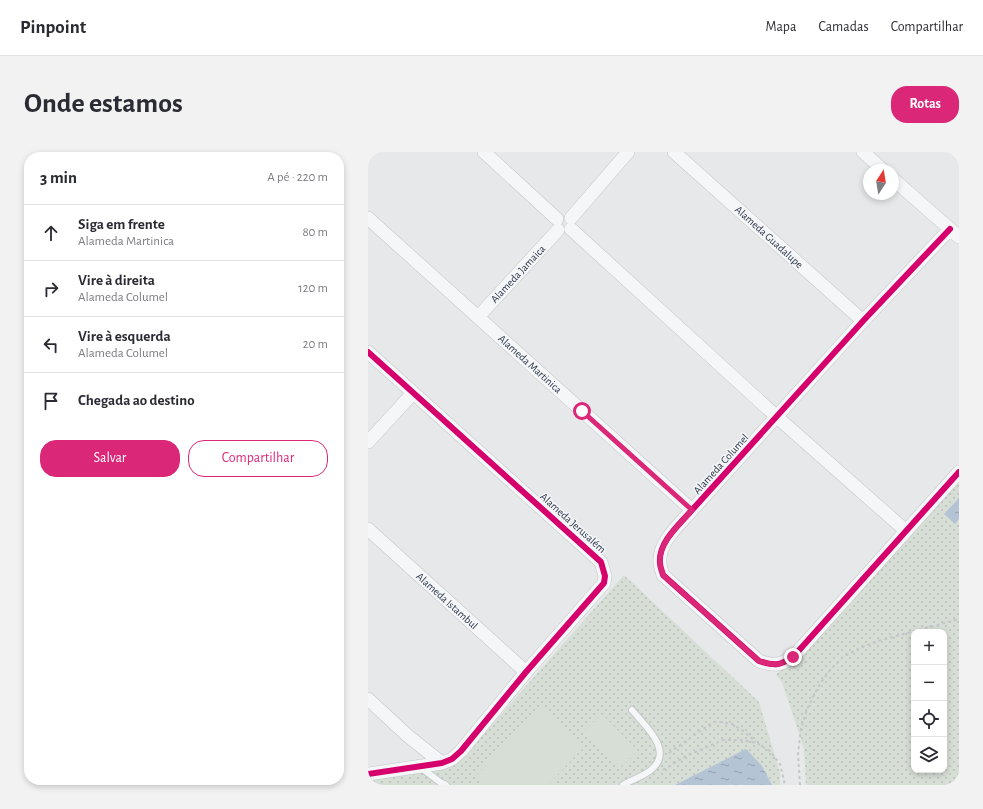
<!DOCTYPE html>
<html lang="pt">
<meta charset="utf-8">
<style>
body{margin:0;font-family:"Alegreya Sans",sans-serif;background:#f2f2f3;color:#2b2b33}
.controls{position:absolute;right:12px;bottom:12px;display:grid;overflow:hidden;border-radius:8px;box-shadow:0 2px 6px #0003}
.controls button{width:36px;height:36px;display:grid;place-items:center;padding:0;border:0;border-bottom:1px solid #e1e1e2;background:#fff;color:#2b2b33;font:20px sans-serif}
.compass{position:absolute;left:495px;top:12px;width:36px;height:36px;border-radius:50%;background:#fff;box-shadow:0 2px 6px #0003;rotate:12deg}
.stop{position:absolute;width:12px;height:12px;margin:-9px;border:3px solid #db2777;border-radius:50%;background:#fff}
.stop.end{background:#db2777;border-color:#fff;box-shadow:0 1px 4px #0008}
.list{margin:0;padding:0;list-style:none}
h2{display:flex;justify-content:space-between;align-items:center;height:52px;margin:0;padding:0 16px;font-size:17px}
h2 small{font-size:13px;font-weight:400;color:#7c7c81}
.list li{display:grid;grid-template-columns:26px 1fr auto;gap:12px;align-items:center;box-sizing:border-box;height:56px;padding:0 16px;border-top:1px solid #e1e1e2}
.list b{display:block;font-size:15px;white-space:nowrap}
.list p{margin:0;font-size:13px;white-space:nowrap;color:#7c7c81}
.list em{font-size:13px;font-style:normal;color:#7c7c81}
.actions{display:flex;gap:8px;padding:12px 16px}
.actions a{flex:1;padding:9px 0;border:1px solid #db2777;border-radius:16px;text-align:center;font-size:14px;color:#db2777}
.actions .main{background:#db2777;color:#fff}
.icon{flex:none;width:22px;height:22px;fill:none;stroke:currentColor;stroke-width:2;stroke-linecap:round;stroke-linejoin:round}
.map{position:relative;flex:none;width:591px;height:633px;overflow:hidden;border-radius:16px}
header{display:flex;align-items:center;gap:24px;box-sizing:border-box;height:56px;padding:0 20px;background:#fff;border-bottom:1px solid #e1e1e2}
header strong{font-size:19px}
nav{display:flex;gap:22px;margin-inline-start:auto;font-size:14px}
.intro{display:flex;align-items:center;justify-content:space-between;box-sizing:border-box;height:96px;padding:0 24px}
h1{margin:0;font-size:28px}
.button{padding:10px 18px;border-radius:16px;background:#db2777;color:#fff;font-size:14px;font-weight:700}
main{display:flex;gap:24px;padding:0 24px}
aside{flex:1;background:#fff;border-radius:16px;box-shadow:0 2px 6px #0003}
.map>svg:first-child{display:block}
.park{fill:url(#park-dots);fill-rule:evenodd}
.pitch{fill:#d6ded6}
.water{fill:url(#water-ripples)}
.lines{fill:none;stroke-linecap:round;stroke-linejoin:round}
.lane-casing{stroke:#c4c6c8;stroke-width:8}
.street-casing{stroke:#c4c6c8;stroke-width:14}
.path{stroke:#c5c6ca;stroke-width:2;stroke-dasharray:3 3;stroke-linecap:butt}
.lane{stroke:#f5f6f7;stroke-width:6}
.street{stroke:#f5f6f7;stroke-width:13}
.cycleway-casing{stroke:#f4f6f9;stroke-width:8}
.cycleway{stroke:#d6006c;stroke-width:6}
.route{stroke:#db2777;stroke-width:5}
.labels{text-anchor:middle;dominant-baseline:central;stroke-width:3;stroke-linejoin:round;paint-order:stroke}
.street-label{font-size:11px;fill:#2b3445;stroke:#f4f6f9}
</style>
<header>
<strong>Pinpoint</strong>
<nav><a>Mapa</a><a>Camadas</a><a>Compartilhar</a></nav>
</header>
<div class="intro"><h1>Onde estamos</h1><a class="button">Rotas</a></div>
<main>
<aside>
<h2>3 min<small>A pé · 220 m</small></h2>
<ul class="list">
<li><svg class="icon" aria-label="ahead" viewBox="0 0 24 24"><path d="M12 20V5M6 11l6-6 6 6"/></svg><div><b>Siga em frente</b><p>Alameda Martinica</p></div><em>80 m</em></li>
<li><svg class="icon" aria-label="right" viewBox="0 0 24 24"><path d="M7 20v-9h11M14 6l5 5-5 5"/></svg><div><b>Vire à direita</b><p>Alameda Columel</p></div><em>120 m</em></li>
<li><svg class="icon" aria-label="left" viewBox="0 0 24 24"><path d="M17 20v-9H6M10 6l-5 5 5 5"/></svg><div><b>Vire à esquerda</b><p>Alameda Columel</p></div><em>20 m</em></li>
<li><svg class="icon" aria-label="arrive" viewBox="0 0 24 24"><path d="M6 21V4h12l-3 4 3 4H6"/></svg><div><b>Chegada ao destino</b></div></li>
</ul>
<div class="actions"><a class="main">Salvar</a><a>Compartilhar</a></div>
</aside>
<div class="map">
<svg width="591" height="633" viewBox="0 0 591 633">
<defs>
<pattern id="park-dots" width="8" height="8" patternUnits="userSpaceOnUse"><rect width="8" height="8" fill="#d6ded6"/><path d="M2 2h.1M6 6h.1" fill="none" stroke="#b8bfb9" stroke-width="1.8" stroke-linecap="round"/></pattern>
<pattern id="water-ripples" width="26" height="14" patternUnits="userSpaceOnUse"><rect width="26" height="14" fill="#b4c4d5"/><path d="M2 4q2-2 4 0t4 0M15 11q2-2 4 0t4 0" fill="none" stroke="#93a0af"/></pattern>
</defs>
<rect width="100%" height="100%" fill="#e6e8ea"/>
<path class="park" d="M591 322V633H438L436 597 414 530 408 523ZM546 480H576V618H546Z
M256 423 391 550 412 621V633H0V623L91 610Z"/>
<path class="pitch" d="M172 554 216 595 180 633H116L107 625Z
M234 562 270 599 251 617 215 580Z"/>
<path class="water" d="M591 346V367L587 372 576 362Z
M378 597 394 614 404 633H307Z"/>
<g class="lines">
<defs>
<path id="lane" d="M52 615 72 630 78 633
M255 633C263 628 279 623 285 616 305 597 276 573 264 558"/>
<path id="street" d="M116 0 189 67
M306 0 495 169
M495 0 515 18
M525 27 591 85
M0 66 324 358
M203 66 260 0
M203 77 409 265 538 379
M582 77 495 169 324 358C312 372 290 390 292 411 292 415 294 419 295 423L391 509C406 514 411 514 425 505L591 320
M110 165 190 78
M0 200 233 410 237 424 236 431 158 520 93 599 84 607 74 611 0 622
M0 290 45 241
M0 377 158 520
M0 547 40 584 74 611"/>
</defs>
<use href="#lane" class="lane-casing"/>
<use href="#street" class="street-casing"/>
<path class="path" d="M301 601 345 570H354L364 572 374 578 388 590
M295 618 318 604 355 588H372L389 591 402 599 412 612 417 633
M432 633 430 602 433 576 440 555 450 535 462 518 475 505 492 496 510 489 591 467"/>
<use href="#lane" class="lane"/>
<use href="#street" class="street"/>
<defs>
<path id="cycleway" d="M582 77 495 169 324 358C312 372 290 390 292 411 292 415 294 419 295 423L391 509C406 514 411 514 425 505L591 320
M0 200 233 410 237 424 236 431 158 520 93 599 84 607 74 611 0 622"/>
</defs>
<use href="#cycleway" class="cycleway-casing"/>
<use href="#cycleway" class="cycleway"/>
</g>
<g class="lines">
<path class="route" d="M214 259 324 358C312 372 290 391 292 411 292 415 294 419 295 423L391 509C406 514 411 514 425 505"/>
</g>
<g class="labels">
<g class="street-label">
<text transform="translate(401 85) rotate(42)">Alameda Guadalupe</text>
<text transform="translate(150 122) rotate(-47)">Alameda Jamaica</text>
<text transform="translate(162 212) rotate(42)">Alameda Martinica</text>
<text transform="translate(353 312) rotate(-48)">Alameda Columel</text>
<text transform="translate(205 371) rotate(42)">Alameda Jerusalém</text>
<text transform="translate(79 449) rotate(42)">Alameda Istambul</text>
</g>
</g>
</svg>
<div class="controls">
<button>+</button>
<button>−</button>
<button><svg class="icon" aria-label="locate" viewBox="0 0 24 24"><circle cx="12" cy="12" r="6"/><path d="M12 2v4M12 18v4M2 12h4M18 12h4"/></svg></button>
<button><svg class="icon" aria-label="layers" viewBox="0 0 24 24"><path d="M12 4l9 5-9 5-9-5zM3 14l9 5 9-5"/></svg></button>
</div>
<svg class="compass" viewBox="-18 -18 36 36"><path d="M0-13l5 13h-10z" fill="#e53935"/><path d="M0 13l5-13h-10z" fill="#7c7c81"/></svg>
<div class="stop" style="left:214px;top:259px"></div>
<div class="stop end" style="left:425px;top:505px"></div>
</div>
</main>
